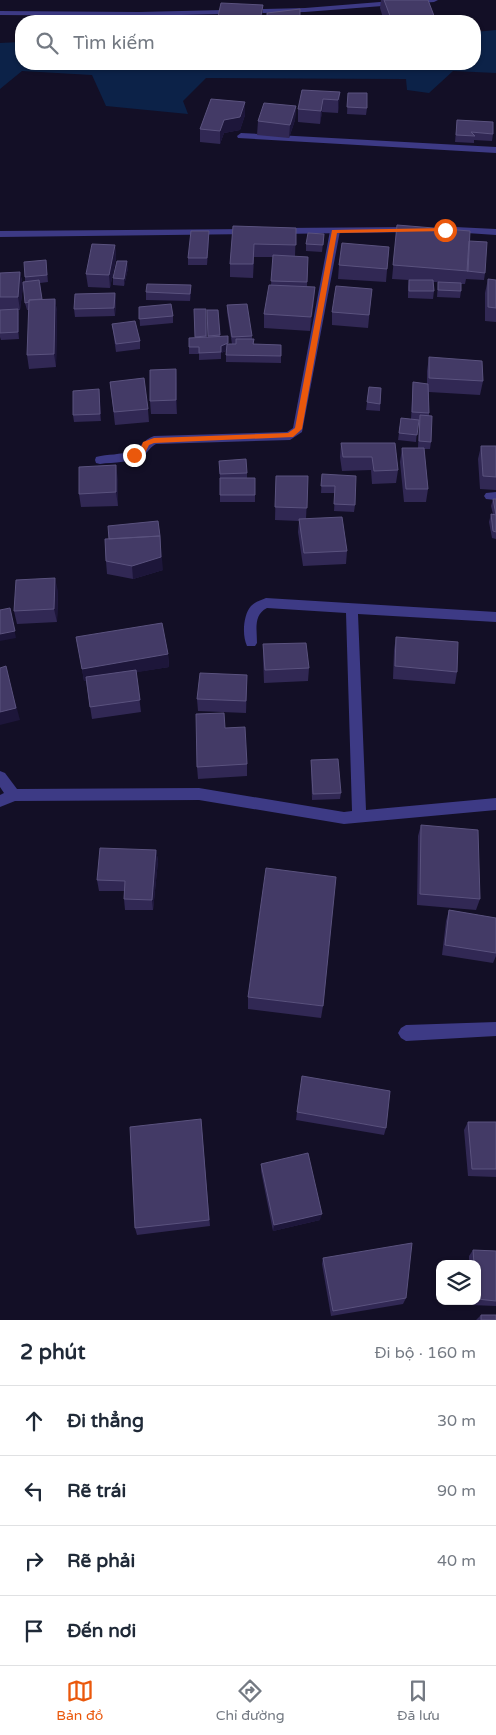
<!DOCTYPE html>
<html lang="vi">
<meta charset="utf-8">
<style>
body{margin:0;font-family:"Varela Round",sans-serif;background:#f6f6f7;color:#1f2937}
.controls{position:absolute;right:15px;bottom:15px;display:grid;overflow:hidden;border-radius:10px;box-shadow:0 1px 4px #0004}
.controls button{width:45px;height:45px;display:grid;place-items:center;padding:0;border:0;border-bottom:1px solid #e0e1e3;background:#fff;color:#1f2937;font:25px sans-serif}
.stop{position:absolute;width:15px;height:15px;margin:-11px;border:4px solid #ea580c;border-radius:50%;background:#fff}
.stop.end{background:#ea580c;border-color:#fff;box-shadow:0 1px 5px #0008}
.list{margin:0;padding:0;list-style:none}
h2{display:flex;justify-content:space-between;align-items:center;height:65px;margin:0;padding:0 20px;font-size:21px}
h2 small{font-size:16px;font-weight:400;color:#747a83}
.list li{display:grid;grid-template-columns:32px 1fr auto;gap:15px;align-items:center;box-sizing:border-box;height:70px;padding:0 20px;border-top:1px solid #e0e1e3}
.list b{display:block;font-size:19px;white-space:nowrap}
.list em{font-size:16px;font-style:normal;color:#747a83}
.icon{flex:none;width:28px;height:28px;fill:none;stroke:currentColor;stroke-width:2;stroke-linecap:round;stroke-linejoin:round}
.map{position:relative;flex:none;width:496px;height:1320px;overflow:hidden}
.search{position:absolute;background:#fff;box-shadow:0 1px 4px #0004;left:15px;right:15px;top:15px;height:55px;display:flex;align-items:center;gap:12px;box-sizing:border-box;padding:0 18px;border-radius:20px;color:#747a83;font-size:19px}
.sheet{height:345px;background:#fff}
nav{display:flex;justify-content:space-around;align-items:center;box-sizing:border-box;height:70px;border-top:1px solid #e0e1e3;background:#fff;font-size:14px;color:#747a83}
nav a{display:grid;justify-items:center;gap:2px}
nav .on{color:#ea580c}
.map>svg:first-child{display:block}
.water{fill:#0c2248}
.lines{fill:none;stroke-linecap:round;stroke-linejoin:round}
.lane{fill:#3d3a85;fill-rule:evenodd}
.street{fill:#3d3a85;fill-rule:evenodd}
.wall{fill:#312854}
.shaded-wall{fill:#1d163a}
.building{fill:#433a66;stroke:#5a527e}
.route{fill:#ea580c}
</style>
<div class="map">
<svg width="496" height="1320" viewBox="0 0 496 1320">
<rect width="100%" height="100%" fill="#130f26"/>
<path class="water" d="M496 30V73L453 71 429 93 407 90 406 79 206 78 183 101 188 114 106 106 92 75 22 71 0 89V43L21 42V64H204L206 68 325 64H475V32Z"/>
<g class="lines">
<path class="lane" d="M335 228 340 231 302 432 290 440 156 444C150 447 149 451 144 455 133 463 113 462 100 464L96 463 95 460 96 457C108 454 120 455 132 451 141 449 142 440 154 436L287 432 293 428 330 231Z"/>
<path class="street" d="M405 0H438L434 2 305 12 139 16 0 15V11L139 12 305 8Z
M241 133 496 147V153L238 138 237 136Z
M412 227 415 228V232L280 234 275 231 280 228Z
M455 227 496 229V235L452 232V228Z
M250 229 255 232 253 234 0 237V231Z
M496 492V500L486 499 484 496 486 493Z
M266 598 496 612V622L358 614 366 810 496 798V810L344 824 199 800 15 801 0 807V795L4 793 0 787V771L5 773 17 789 199 788 344 812 352 811 346 613 267 608C253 615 257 630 257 643L255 646H247C242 636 243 615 251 606 255 602 261 600 266 598Z
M496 1022V1036L406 1041 401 1038 398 1033 401 1028 406 1025Z"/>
</g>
<path class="wall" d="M381 0H428L436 21H384L380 8Z
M277 64H294V65H277Z
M340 92 338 113 322 112 320 124 298 122V109Z
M348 93 367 108 366 115 347 114Z
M245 102V115L240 130 224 133 220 144 200 142V129Z
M296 106 295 120 289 138 257 135 258 121Z
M457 120 493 134 492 141 474 140V143L455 142Z
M397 225 469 241 485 273 484 280 466 279 465 284H461V291L460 298 437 297 438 282H433L434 291 433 299 408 298V287L409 280 392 279Z
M233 226 296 228 295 256 308 257 307 287H315L314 301 310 331 264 328V314L271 285 273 257H254L253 278 230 277V264Z
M324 234 322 252 306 251V244Z
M209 239 207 265H188V258Z
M115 245 116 258 110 288 88 287 86 274Z
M389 247 386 282 338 279 339 265Z
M46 260 48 282 40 283 42 299H55L57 312 56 367 29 369 27 355 29 310H27L25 303V277Z
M128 268 124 286 113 285V278Z
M20 272 23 286 20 310H18L19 316V339L1 340 0 337V273Z
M488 279 496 280V322L485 321V293Z
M372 289 368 328 332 325V312Z
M146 292H191L190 301 146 300Z
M115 293 116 301 115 316 75 317 74 309Z
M227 305 252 336V339H254V344L281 345V363L226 362V351L221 353V359L199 360V354H189V338H195L194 309H206L207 337H208L207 310H218L220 337 228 344H232L227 312Z
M139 307 173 316V323L140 326Z
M112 324 140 341V349L116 352Z
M429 357 483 381 480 395 429 392V416L431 442 430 449H424L428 489 426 502H404L400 462 402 448H418L419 420H418L416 442 398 440 401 418 411 419 413 382 427 384V371Z
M176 369 177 414H151L150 401Z
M110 382 148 409 149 422 115 425Z
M369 387 381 388 380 411 366 410Z
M99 389 101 421 74 422 73 415Z
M341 443H395L398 470 396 483 372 484 371 470 342 471 340 457Z
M481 446H496V490L480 489 478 459Z
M219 461 247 473V478H255V502H220V481Z
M322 474 355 505 354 512 334 511 335 493H321Z
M276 476H308L306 519 347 551 346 564 303 566 298 532 299 521 275 520Z
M118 479V506L81 507 79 494Z
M493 499H496V539L492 538 489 522 491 514H493L491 506Z
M106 561 163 570 133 579 107 574Z
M58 591 57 622 17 624 14 611Z
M396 637 457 672 455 684 393 679 394 650Z
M263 644 309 668 308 681 264 683 263 657Z
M168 654 169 667 136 672 141 712 92 719 86 681H84L82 669Z
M247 675 246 713 198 711 197 699Z
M225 728 247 764V776L198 779 197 767Z
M311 760 341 793 340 799 312 800 311 766Z
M421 825 480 899 476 910 417 905 418 836Z
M156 850 158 861 153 910H125L124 899V891H99L97 880Z
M449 910 496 918V956L493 963 442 955 446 921Z
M248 997 323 1006 321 1018 248 1009Z
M297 1112 386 1128 384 1135 296 1120Z
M201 1119 210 1226 137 1235 135 1228Z
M468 1122H496V1177L468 1176 464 1130Z
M261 1164 320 1220 273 1231 261 1171Z
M473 1250 496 1251V1306L471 1305V1301H477V1264H469V1256Z
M323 1258 406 1298 403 1304 331 1316 322 1264Z
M481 1315 496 1320H476Z"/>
<path class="shaded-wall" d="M263 5 262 21H260Z
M340 92 339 105 338 113V100Z
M323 99 322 112 320 124 321 111Z
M245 102V115L240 130 224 133 220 144V131L224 120Z
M296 106 295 120 289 138 290 125Z
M209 231V239L207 265V258Z
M115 245 116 258 110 288 109 275Z
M127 261 128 268 124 286V279Z
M20 272 23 286 20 310 18 297Z
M191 285V292L190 301V294Z
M315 287 314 301 310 331 311 317Z
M115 293 116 301 115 316 114 308Z
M55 299 57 312 56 367 54 354Z
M18 309 19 316V339L18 332Z
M228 343V350L221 353V346Z
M176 369 177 383V414L176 400Z
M99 389 100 396 101 421 100 414Z
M116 465 118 479V506L116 492Z
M160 536 163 570 133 579 132 566Z
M55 578 58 591 57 622 54 609Z
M10 608 16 638 0 641V634Z
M168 654 169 667 84 681 82 669Z
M247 675V687L246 713V701Z
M9 679 20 720 0 725V712Z
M156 850 158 861 153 910 152 900Z
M322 1214 320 1220 273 1231 274 1225Z"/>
<path class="building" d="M384 0H428L436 21H392Z
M221 3 263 5 260 21H217Z
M300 9V21H267V13Z
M302 90 340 92 338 100 323 99 321 111 298 109Z
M348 93H367V108L347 107Z
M211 99 245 102 240 117 224 120 220 131 200 129Z
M264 103 296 106 290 125 258 121Z
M457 120 493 122V134L471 132 475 136 456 135Z
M397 225 470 231 468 271 393 265Z
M233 226 296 228V245L254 244 253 264H230Z
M191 231H209L207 258H188Z
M308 233 324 234 323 245 306 244Z
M469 241 487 242 485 273 467 271Z
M342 243 389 247 387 269 339 265Z
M92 244 115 245 109 275 86 274Z
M273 255 308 257 307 282 271 281Z
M46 260 47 275 25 277 24 262Z
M117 261H127L124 279 113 278Z
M20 272 18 297H0V273Z
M488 279 496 280V308L488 307Z
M39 280 42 299 29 300V302L25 303 23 282Z
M409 280H433L434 291H409Z
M438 282 461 283V291L438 290Z
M147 284 191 285 190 294 146 292Z
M269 285 315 287 311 317 264 314Z
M336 286 372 289 369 315 332 312Z
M115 293 114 308 74 309 75 294Z
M55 299 54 354 27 355 29 300Z
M171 304 173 316 139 319V307Z
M247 304 252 336 232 337 227 305Z
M18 309V332L0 333V310Z
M194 309H206V336L195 337Z
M207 310H218L220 335 208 336Z
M135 321 140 341 116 344 112 324Z
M228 336V343L221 346V352L199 353V347H189V338Z
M236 339H254L253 344 281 345V356L226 355 227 344H236Z
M429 357 482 361 483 381 429 378Z
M176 369V400L150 401V370Z
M144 378 148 409 114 412 110 382Z
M413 382 428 384 429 413 412 412Z
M369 387 381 388 380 404 367 402Z
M99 389 100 414 73 415V391Z
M420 415 432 416 431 442 419 441Z
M401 418 419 420 417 435 399 433Z
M341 443H395L398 470 374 471 372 457H343Z
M481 446H496V477L483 476Z
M402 448H424L428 489H406Z
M246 459 247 473 220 474 219 461Z
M116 465V492L79 494V467Z
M322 474 356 476 355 505 334 504 335 486H321Z
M276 476H308L307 508 275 507Z
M220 478H255V495H220Z
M493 499H496V532L493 531 491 514 496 515Z
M342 517 347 551 304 553 299 519Z
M158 521 160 536 109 539 108 526Z
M160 536 161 557 132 566 106 561 105 539Z
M55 578 54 609 14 611 16 580Z
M10 608 15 631 0 634V610Z
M162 623 168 654 82 669 76 637Z
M396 637 458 642 457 672 395 666Z
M306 643 309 668 265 670 263 644Z
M6 666 16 708 0 712V668Z
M136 670 140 700 90 707 86 677Z
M200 673 247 675 246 701 197 699Z
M224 713 225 728 245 727 247 764 197 767 196 714Z
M338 759 341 793 313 794 311 760Z
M421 825 478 830 480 899 420 894Z
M100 848 156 850 152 900 124 899 125 881 97 880Z
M266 868 336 877 323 1006 248 997Z
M449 910 496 918V953L445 945Z
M302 1076 390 1091 386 1128 297 1112Z
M201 1119 209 1220 135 1228 130 1127Z
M468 1122H496V1169H472Z
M308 1153 322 1214 274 1225 261 1164Z
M412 1243 406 1298 333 1311 323 1258Z
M473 1250 496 1251V1301L477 1299V1264H474Z
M481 1315H496V1320H481Z"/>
<path class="route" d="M445 228 447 231 337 233 302 429 293 437 154 443 149 445 145 453 132 457V453L140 450 143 442 154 438 288 433 295 428 332 230Z"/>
</svg>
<div class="controls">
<button><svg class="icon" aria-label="layers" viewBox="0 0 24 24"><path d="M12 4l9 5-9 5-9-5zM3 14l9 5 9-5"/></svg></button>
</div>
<div class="stop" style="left:445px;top:230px"></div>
<div class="stop end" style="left:134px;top:455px"></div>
<div class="search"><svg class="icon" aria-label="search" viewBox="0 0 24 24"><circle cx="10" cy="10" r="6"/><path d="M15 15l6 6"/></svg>Tìm kiếm</div>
</div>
<section class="sheet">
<h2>2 phút<small>Đi bộ · 160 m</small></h2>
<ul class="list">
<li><svg class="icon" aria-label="ahead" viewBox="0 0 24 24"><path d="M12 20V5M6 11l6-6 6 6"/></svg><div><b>Đi thẳng</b></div><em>30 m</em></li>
<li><svg class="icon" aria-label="left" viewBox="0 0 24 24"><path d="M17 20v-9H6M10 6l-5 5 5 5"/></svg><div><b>Rẽ trái</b></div><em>90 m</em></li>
<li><svg class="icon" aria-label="right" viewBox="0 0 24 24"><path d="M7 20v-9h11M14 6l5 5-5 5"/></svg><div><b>Rẽ phải</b></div><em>40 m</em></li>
<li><svg class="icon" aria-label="arrive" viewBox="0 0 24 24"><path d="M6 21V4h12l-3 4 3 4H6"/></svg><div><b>Đến nơi</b></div></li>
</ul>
</section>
<nav>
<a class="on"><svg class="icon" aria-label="map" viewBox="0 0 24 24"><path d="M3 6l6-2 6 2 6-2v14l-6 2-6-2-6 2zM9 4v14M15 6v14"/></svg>Bản đồ</a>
<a><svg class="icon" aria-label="directions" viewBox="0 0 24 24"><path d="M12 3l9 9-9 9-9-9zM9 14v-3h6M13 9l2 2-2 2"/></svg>Chỉ đường</a>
<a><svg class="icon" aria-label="saved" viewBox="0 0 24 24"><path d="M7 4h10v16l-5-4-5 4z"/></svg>Đã lưu</a>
</nav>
